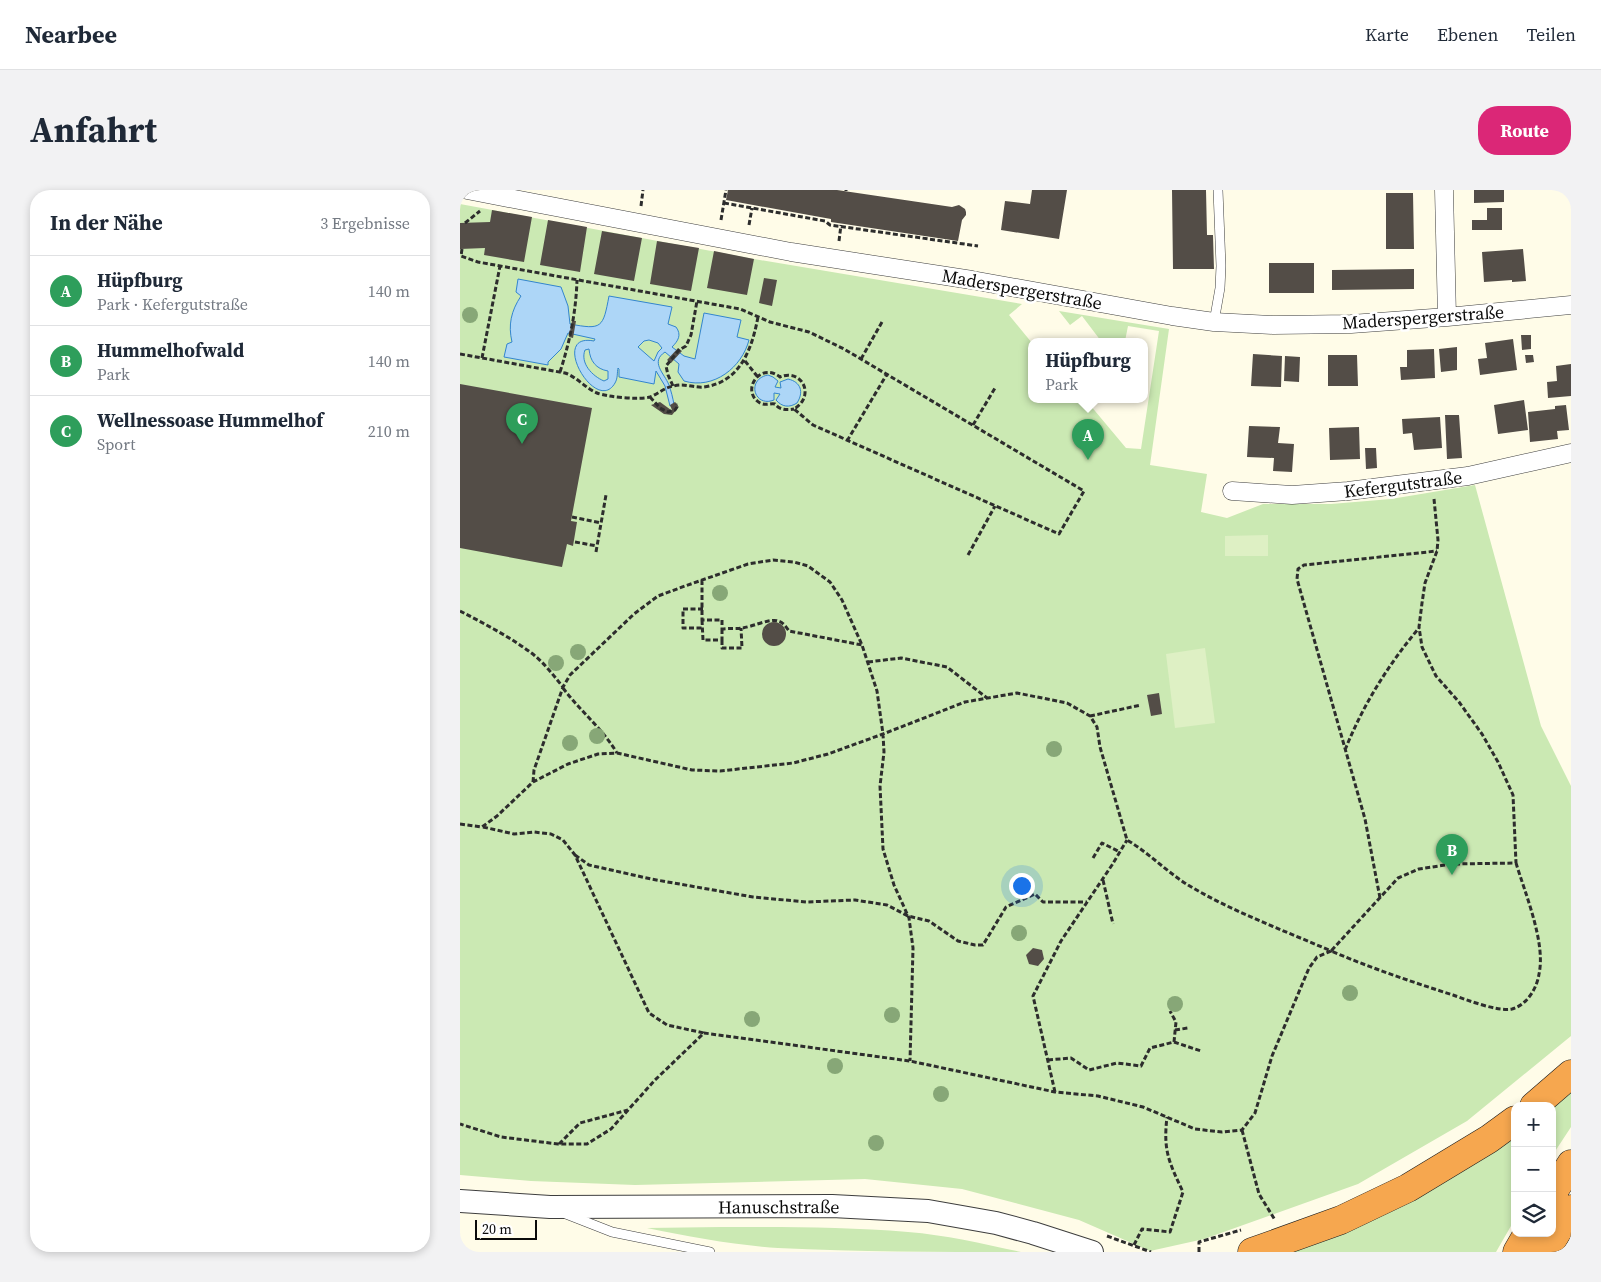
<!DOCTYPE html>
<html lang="de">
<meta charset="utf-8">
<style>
body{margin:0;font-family:"Source Serif 4",serif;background:#f2f2f3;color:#1f2937}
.controls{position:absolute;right:15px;bottom:15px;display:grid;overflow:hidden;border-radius:10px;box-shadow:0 2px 8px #0003}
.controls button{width:45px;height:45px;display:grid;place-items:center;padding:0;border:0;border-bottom:1px solid #e0e1e3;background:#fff;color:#1f2937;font:25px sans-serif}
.scale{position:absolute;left:15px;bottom:12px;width:62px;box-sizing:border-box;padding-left:5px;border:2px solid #0b0b0b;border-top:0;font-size:14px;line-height:18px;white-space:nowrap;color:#0b0b0b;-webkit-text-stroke:4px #fff;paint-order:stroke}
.you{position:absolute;left:561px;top:695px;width:18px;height:18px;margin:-12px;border:4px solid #fff;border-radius:50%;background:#1a73e8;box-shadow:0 0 0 8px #1a73e833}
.badge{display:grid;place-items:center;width:32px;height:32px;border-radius:50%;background:#db2777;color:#fff;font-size:16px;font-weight:700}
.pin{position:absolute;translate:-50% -41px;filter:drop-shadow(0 1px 2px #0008)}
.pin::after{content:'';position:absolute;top:26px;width:18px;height:15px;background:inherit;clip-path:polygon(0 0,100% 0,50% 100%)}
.popup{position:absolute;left:568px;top:148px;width:120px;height:65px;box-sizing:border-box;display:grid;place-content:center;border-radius:10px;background:#fff;filter:drop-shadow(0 1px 4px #0005);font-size:16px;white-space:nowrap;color:#747a83}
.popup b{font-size:19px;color:#1f2937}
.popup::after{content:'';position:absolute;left:50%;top:100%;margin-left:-10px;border:10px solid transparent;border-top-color:#fff}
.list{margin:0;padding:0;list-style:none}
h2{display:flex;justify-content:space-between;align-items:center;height:65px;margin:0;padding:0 20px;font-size:21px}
h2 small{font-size:16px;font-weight:400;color:#747a83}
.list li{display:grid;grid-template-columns:32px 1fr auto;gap:15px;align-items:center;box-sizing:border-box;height:70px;padding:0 20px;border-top:1px solid #e0e1e3}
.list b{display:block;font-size:19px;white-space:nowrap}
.list p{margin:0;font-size:16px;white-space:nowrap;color:#747a83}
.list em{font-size:16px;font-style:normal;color:#747a83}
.icon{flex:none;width:28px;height:28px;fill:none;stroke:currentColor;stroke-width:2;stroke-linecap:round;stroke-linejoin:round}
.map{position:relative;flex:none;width:1111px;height:1062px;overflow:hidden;border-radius:20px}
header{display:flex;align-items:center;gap:30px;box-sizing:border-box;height:70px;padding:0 25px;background:#fff;border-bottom:1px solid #e0e1e3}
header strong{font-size:24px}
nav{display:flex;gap:28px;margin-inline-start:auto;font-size:18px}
.intro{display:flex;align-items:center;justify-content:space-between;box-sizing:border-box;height:120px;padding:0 30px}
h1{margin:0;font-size:35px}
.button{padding:12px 22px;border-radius:20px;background:#db2777;color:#fff;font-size:18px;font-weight:700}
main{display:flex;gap:30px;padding:0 30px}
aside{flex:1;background:#fff;border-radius:20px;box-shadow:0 2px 8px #0003}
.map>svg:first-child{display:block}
.green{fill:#cbe9b3}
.pitch{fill:#def0c4}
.water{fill:#add6f7;stroke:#3385ce;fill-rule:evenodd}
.building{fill:#534d47}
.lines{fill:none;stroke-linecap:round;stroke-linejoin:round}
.service-casing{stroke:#3e3e3e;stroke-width:10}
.minor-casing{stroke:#3e3e3e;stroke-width:19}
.tertiary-casing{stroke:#3e3e3e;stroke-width:24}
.motorway-casing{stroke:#1c1c1c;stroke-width:29}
.path{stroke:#2d2d2d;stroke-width:3;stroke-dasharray:5 2.5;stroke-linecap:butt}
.service{stroke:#fff;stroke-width:9}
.minor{stroke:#fff;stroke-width:18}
.tertiary{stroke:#fff;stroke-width:22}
.motorway{stroke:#f6a74f;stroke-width:28}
.tree{fill:#87a777}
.labels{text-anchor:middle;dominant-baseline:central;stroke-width:5;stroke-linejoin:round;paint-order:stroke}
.street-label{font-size:18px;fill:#0b0b0b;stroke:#fff}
</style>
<header>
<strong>Nearbee</strong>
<nav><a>Karte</a><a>Ebenen</a><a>Teilen</a></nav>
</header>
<div class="intro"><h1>Anfahrt</h1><a class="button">Route</a></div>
<main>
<aside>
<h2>In der Nähe<small>3 Ergebnisse</small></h2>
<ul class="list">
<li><span class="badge" style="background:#2e9e5b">A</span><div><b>Hüpfburg</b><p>Park · Kefergutstraße</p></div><em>140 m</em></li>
<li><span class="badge" style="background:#2e9e5b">B</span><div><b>Hummelhofwald</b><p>Park</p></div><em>140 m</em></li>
<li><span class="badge" style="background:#2e9e5b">C</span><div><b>Wellnessoase Hummelhof</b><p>Sport</p></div><em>210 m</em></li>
</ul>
</aside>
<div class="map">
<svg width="1111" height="1062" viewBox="0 0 1111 1062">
<rect width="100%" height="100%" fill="#fffce8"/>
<path class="green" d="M0 14 294 69 562 114 549 125 572 153V209H625L666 258 681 259 699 141 668 136 665 151 649 149V151H641L622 126 610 135 599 121 709 139 690 275 747 284 741 322 767 328 803 314H871L931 309 1015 295 1081 536 1111 596V846L1007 931 898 994 744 1049 690 1061 619 1030 502 999 405 989 175 995 71 991 0 985Z
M1111 894V937L1092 966V916Z
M1055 941V1029L1036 1062H833Z
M261 1037C323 1037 386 1037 448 1042 486 1045 524 1054 561 1062 480 1062 399 1062 318 1058 274 1055 230 1047 187 1038Z"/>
<path class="pitch" d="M808 345V366H765V346Z
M745 458 755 533 715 538 706 464Z"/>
<path class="water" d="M58 89 101 97 108 116 110 134C142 140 143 138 149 106L212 117 208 134 216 137C222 145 218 151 212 157L224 166 235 169 244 123 281 130 277 147 289 150C282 177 254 200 224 191L218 182 219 174 205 162C190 172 204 183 209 195 211 201 213 208 214 215L210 216 205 196 196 181 194 194 159 187V179L158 178C157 182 158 188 155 193 136 226 88 142 134 151L135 149 108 143 101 159 88 172V175L44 167 47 154 52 152C48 135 51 121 61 106L56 102ZM189 150 198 153 202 158 198 162 194 171 178 157 184 151ZM129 159C130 171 136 179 148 181V189L144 191C132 186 120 173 125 160Z
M308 185 313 187 318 191 315 197 321 198 320 192 328 189C341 192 344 202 337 213 329 218 322 217 316 210L320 204 314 203V210C294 218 286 189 308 185Z"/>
<path class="building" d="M268 0H377L492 17 499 15 505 19 506 22V25L502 30 498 51 371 32V29L266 10Z
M572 0H607L599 49 541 40 545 11 570 14Z
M712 0H746L747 45H753L754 79H713Z
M1014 0H1044V12L1014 13Z
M926 3H953L954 59H926Z
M1027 18H1042V40H1012V30H1027Z
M32 20 72 27 64 72 24 65 25 58 0 59V33L30 32Z
M88 30 127 37 120 82 80 75Z
M142 41 182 48 174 91 134 84Z
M197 51 239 58 231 101 190 94Z
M1063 59 1066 91 1052 92V90L1024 92 1022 62Z
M254 61 294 69 287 105 247 98Z
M809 73H854V103H809Z
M954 79V99L872 100V80Z
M304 88 317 90 312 116 299 113Z
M112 131H116L113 148 109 147Z
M1061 145H1071V159L1062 160Z
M1053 149 1057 180 1020 185 1018 169 1027 168 1025 153Z
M997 157V180L981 182 979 159Z
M218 158 222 161 211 173 207 170Z
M974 159 975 188 941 190 940 177H947V160Z
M793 164 822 166 821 197 791 196Z
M868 165H897L898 196H868Z
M1065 165H1073L1074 172 1066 173Z
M825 166 840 167 839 192 824 191Z
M1111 174V206L1088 208 1087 192 1097 191 1096 176Z
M0 194 132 218 111 331 117 332 113 356 107 354 102 377 0 358Z
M1064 210 1068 240 1038 244 1034 215Z
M200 212 211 220H212L210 215 215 212 218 215 217 219 212 225 204 224 191 215Z
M1106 215 1109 240 1097 241 1098 249 1070 252 1068 222 1095 219V216Z
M985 225H999L1002 268 987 269Z
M980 227 982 258 954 260 952 243 943 244 942 229Z
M789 236 820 237 818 253 834 254 832 282 813 281 814 268 787 267Z
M899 237 900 269 870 270 869 238Z
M905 258H916L917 278 906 279Z
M302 444a12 12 0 1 1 24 0a12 12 0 1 1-24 0Z
M699 503 702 524 691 526 687 505Z
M573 758 582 760 584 769 578 776 569 774 566 765Z"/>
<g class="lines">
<defs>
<path id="service" d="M754 132 760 98 761 76 758 0
M106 1024 152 1042 250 1062"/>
<path id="minor" d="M7 0 331 62 512 90 712 126 754 132 813 135 891 134 987 127 1111 115
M984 0 987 127
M772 301 832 305 888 301 1008 286 1111 263"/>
<g id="tertiary">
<path id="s1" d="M0 1011 90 1017 372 1016 468 1021 536 1033 573 1043 632 1062"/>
</g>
<path id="motorway" d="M1074 916 1111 884
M1092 1004 1111 974
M792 1062 881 1030 948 998 1029 949 1055 930
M1057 1062 1068 1043
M1085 1062 1111 1019"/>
</defs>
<use href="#service" class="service-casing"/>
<use href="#minor" class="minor-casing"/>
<use href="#tertiary" class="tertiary-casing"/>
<use href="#motorway" class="motorway-casing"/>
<path class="path" d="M386 1V0
M264 13 365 31 370 35 518 56
M181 16 183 0
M261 30 266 0
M5 33 20 21
M289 35 292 18
M379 51 381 35
M2 59 1 66 18 72 280 119 310 132 349 142 384 159 624 301 599 344 353 235 334 219C356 206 342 178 320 187 300 171 280 201 300 213 306 216 310 213 315 214 316 215 317 216 318 217 323 220 328 220 334 219
M0 164 105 183C117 187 125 198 137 203 147 207 180 210 190 207 198 204 205 197 214 196 224 193 234 198 244 197 281 192 292 158 298 127
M22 168 40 76
M401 169 422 132
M285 171 297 186
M100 182C110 151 116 122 117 90
M213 196 208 185 206 176 219 160 226 156 231 145 237 111
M190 207 200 218 208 222 215 220 217 217 216 214
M513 235 535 198
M387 251 427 184
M974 309 978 350 977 361 965 393 962 413 959 437 962 457 976 486 999 512 1022 544 1038 572 1053 605 1056 673
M112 327 141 333
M115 352 137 356
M136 362 146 305
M508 365 535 316
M242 390V430H262V439C269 438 276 439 282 438 292 437 310 428 318 431 323 432 326 437 329 441L402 455
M243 419H223V438H243
M0 421C25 434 52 448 74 465 85 474 94 486 103 497L110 485 174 424 198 406 225 396 288 374 313 370 334 372 348 376 370 392 382 410 402 455 417 501 423 544 424 562 420 596 423 659 434 695 449 728 453 758 450 871
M242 430 243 450H262V439
M262 450V458H282L281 438
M408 472 441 468 487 477 527 508
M103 498C120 521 142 538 157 563
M630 526 681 515
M885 560C903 515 928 475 959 438
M73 592 74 580 103 497
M0 634 22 637 37 626 73 592 108 574 138 564 157 563 232 580 260 581 333 573 368 564 423 544 505 512 557 503 607 513 630 526 637 537 640 557 667 650C689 663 707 682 728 695 773 722 823 740 871 761L857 767 849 778 812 866 795 923 782 940 762 942 735 939 683 917 638 906 595 902 450 871 244 843 195 890 151 939 127 954H98L41 947 0 934
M23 637 54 644 74 642 91 644 103 650 115 665 189 823 207 835 244 843
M115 665 129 675 191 689 293 707 346 712 395 710 427 715 448 726 469 731 498 751 515 755H523L546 717 575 704 583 712H627
M633 668 642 653 660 662
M1056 673C1065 703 1086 753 1079 784 1077 798 1067 815 1052 819 1038 822 1007 810 993 805 952 792 911 778 871 761L938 688 959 679 992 674Z
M643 690 653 734
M920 708 905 629 837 389 838 379 844 375 977 361
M715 840 728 838
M714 852 741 861
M588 870 611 868 629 880 657 873 681 876 690 858 714 852 716 832 710 821
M595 902 573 806 601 751 652 675 667 650
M782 940 799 1004 815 1030
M99 954 120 933 168 920
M647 1046 691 1062
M674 1055 682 1039 710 1042 723 1002C709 972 703 961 707 927
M739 1062V1052L781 1040"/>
<use href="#service" class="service"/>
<use href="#minor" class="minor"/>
<use href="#tertiary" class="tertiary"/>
<use href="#motorway" class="motorway"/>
</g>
<g class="tree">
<circle cx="10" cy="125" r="8"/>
<circle cx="260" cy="403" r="8"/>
<circle cx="118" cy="462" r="8"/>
<circle cx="96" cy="473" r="8"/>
<circle cx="137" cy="546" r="8"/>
<circle cx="110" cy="553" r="8"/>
<circle cx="594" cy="559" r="8"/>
<circle cx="559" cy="743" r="8"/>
<circle cx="890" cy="803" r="8"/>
<circle cx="715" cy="814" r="8"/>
<circle cx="432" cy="825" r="8"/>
<circle cx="292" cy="829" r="8"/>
<circle cx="375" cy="876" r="8"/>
<circle cx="481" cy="904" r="8"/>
<circle cx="416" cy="953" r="8"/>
</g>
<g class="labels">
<g class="street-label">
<text transform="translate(562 99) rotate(10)">Maderspergerstraße</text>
<text transform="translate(963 127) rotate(-4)">Maderspergerstraße</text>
<text transform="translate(943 294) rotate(-7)">Kefergutstraße</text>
<text stroke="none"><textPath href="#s1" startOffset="319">Hanuschstraße</textPath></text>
</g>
</g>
</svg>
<div class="controls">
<button>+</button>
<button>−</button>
<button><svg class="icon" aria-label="layers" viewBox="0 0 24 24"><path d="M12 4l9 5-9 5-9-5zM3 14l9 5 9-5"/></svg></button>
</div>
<div class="scale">20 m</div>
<div class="you"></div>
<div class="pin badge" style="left:628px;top:270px;background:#2e9e5b">A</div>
<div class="popup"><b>Hüpfburg</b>Park</div>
<div class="pin badge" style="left:992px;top:685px;background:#2e9e5b">B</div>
<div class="pin badge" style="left:62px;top:254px;background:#2e9e5b">C</div>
</div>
</main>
